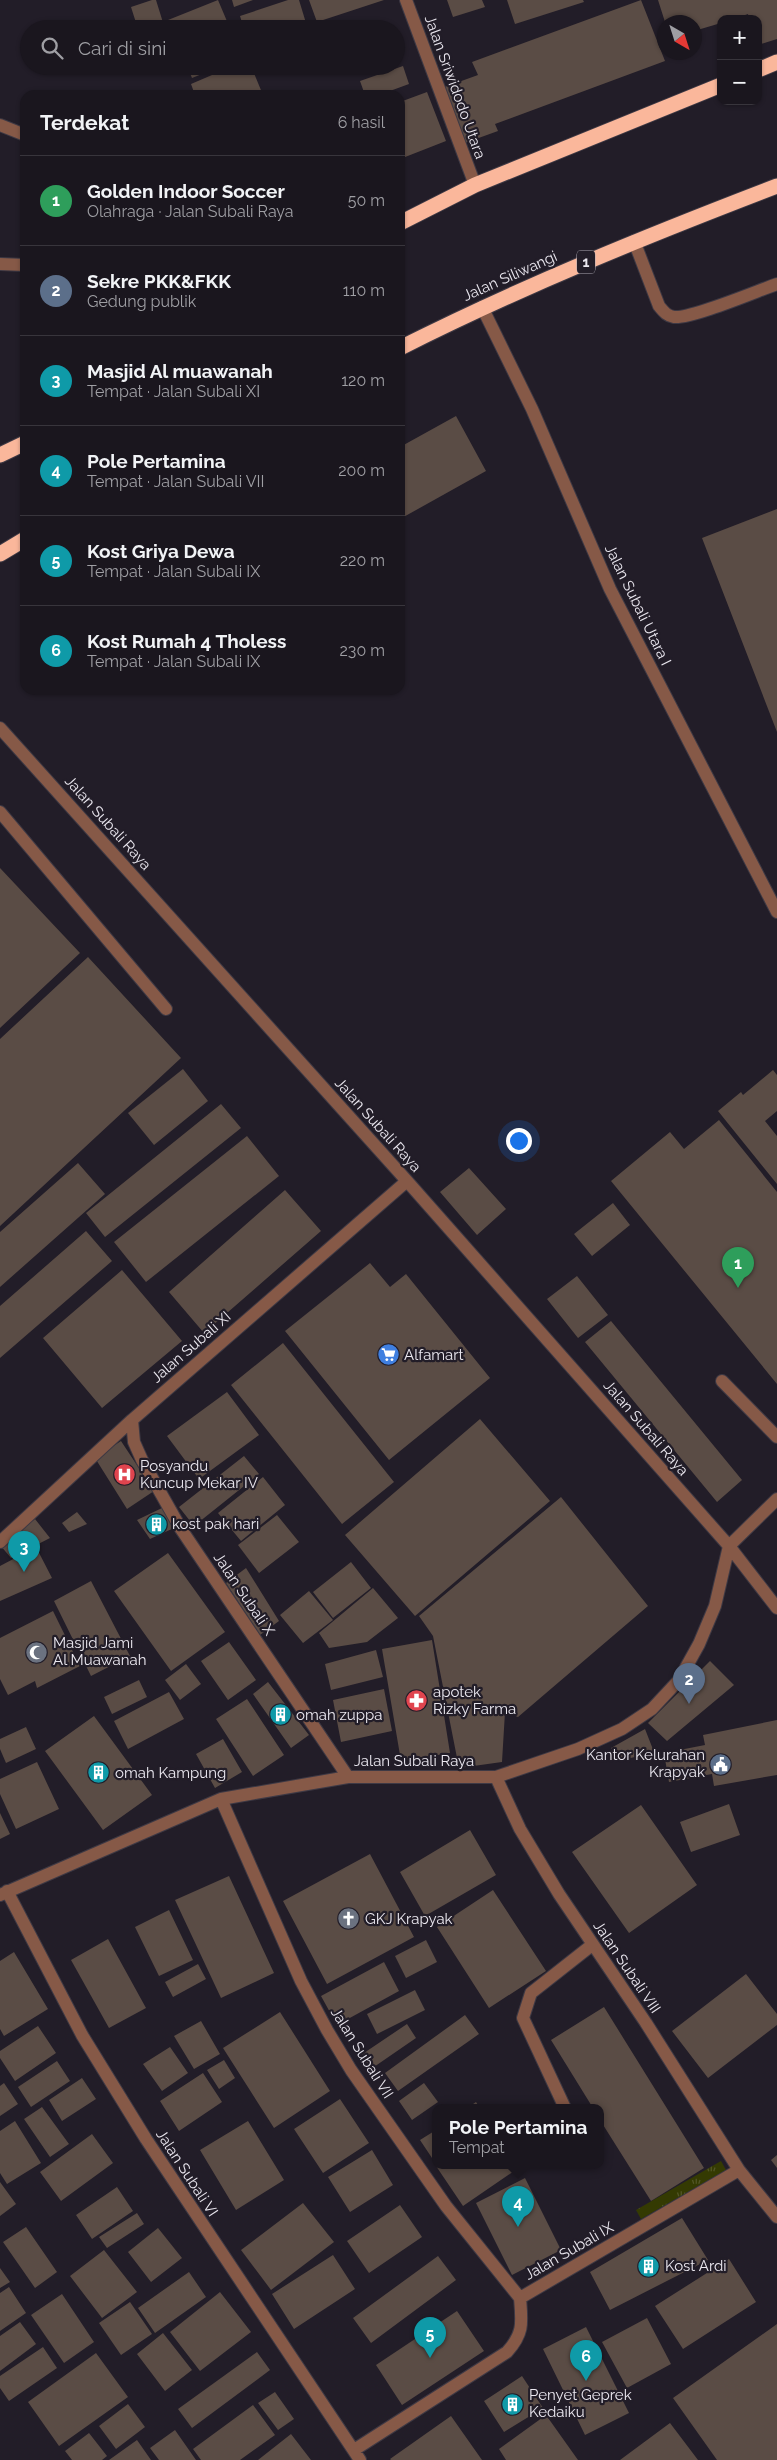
<!DOCTYPE html>
<html lang="id">
<meta charset="utf-8">
<style>
body{margin:0;font-family:Raleway,sans-serif;background:#231f27;color:#f1f3f6}
.controls{position:absolute;right:15px;top:15px;display:grid;overflow:hidden;border-radius:10px;box-shadow:0 1px 4px #0004}
.controls button{width:45px;height:45px;display:grid;place-items:center;padding:0;border:0;border-bottom:1px solid #38353c;background:#1a161e;color:#f1f3f6;font:25px sans-serif}
.compass{position:absolute;left:657px;top:15px;width:45px;height:45px;border-radius:50%;background:#1a161e;box-shadow:0 1px 4px #0004;rotate:141deg}
.you{position:absolute;left:518px;top:1140px;width:18px;height:18px;margin:-12px;border:4px solid #fff;border-radius:50%;background:#1a73e8;box-shadow:0 0 0 8px #1a73e833}
.badge{display:grid;place-items:center;width:32px;height:32px;border-radius:50%;background:#92b7fd;color:#fff;font-size:16px;font-weight:700}
.pin{position:absolute;translate:-50% -41px;filter:drop-shadow(0 1px 2px #0008)}
.pin::after{content:'';position:absolute;top:26px;width:18px;height:15px;background:inherit;clip-path:polygon(0 0,100% 0,50% 100%)}
.popup{position:absolute;left:432px;top:2104px;width:172px;height:65px;box-sizing:border-box;display:grid;place-content:center;border-radius:10px;background:#1a161e;filter:drop-shadow(0 1px 4px #0005);font-size:16px;white-space:nowrap;color:#9f9fa4}
.popup b{font-size:19px;color:#f1f3f6}
.popup::after{content:'';position:absolute;left:50%;top:100%;margin-left:-10px;border:10px solid transparent;border-top-color:#1a161e}
.list{margin:0;padding:0;list-style:none}
h2{display:flex;justify-content:space-between;align-items:center;height:65px;margin:0;padding:0 20px;font-size:21px}
h2 small{font-size:16px;font-weight:400;color:#9f9fa4}
.list li{display:grid;grid-template-columns:32px 1fr auto;gap:15px;align-items:center;box-sizing:border-box;height:90px;padding:0 20px;border-top:1px solid #38353c}
.list b{display:block;font-size:19px;white-space:nowrap}
.list p{margin:0;font-size:16px;white-space:nowrap;color:#9f9fa4}
.list em{font-size:16px;font-style:normal;color:#9f9fa4}
.icon{flex:none;width:28px;height:28px;fill:none;stroke:currentColor;stroke-width:2;stroke-linecap:round;stroke-linejoin:round}
.map{position:relative;flex:none;width:777px;height:2460px;overflow:hidden}
.search{position:absolute;background:#1a161e;box-shadow:0 1px 4px #0004;left:20px;top:20px;width:385px;height:55px;display:flex;align-items:center;gap:12px;box-sizing:border-box;padding:0 18px;border-radius:28px;color:#9f9fa4;font-size:19px}
.panel{position:absolute;background:#1a161e;box-shadow:0 1px 4px #0004;left:20px;top:90px;width:385px;height:605px;border-radius:15px}
.map>svg:first-child{display:block}
.park{fill:url(#park-tufts)}
.building{fill:#5a4c45}
.lines{fill:none;stroke-linecap:round;stroke-linejoin:round}
.minor-casing{stroke:#3e3944;stroke-width:14}
.highway-casing{stroke:#3e3944;stroke-width:17}
.minor{stroke:#865947;stroke-width:12}
.highway{stroke:#fab79b;stroke-width:15}
.labels{text-anchor:middle;dominant-baseline:central;stroke-width:4.5;stroke-linejoin:round;paint-order:stroke}
.shield{fill:#221d28;stroke:#afabb4;stroke-width:1}
.shield-label{font-size:14px;font-weight:bold;fill:#ebe8f0}
.street-label{font-size:15px;fill:#ebe8f0;stroke:#221d28}
.poi-label{font-size:15px;fill:#ebe8f0;stroke:#221d28;text-anchor:start}
</style>
<div class="map">
<svg width="777" height="2460" viewBox="0 0 777 2460">
<defs>
<pattern id="park-tufts" width="24" height="20" patternUnits="userSpaceOnUse" patternTransform="scale(1.25)"><rect width="24" height="20" fill="#343a02"/><path d="M3 7l-1-3M5 7V3M7 7l1-3M15 17l-1-3M17 17v-4M19 17l1-3" fill="none" stroke="#525627"/></pattern>
</defs>
<rect width="100%" height="100%" fill="#221d28"/>
<path class="park" d="M721 2161 726 2170 641 2219 636 2210Z"/>
<path class="building" d="M152 0H156L165 29H138L131 7Z
M218 0 229 26 221 29H172L168 20Z
M232 0H253L234 7Z
M288 0H299L306 23 289 29H244L240 16Z
M309 0H384L317 22Z
M447 0H482L485 7 453 17Z
M507 0H583L584 2 515 24Z
M641 0 665 61 495 124 498 131 462 144 442 88 478 75 472 62Z
M658 0H777V39L758 45V19H749L748 14 734 19H721V23L694 31V22H665Z
M187 66H222L192 78Z
M233 66H251L263 95H195L191 84Z
M403 66 409 84 379 95H365L360 81Z
M427 92 446 141 400 159V102Z
M456 416 486 471 400 519V447Z
M777 509V732L702 538Z
M0 868 80 953 0 1028Z
M88 957 181 1058 0 1226V1039Z
M183 1069 208 1101 154 1145 128 1113Z
M773 1070 777 1075V1111L765 1121 777 1136V1184L718 1111 741 1092 743 1095Z
M221 1104 241 1128 105 1237 86 1213Z
M719 1120 777 1192V1384L611 1181 670 1132 684 1149Z
M247 1136 279 1176 146 1282 114 1242Z
M78 1163 105 1194 0 1287V1232Z
M469 1168 506 1209 477 1235 440 1192Z
M285 1190 321 1231 204 1333 169 1292Z
M613 1203 630 1225 592 1256 574 1234Z
M86 1231 112 1261 0 1358V1306Z
M370 1263 390 1287 406 1274 490 1378 389 1460 285 1331Z
M122 1270 182 1341 102 1408 43 1338Z
M577 1276 608 1315 578 1338 547 1299Z
M611 1321 742 1480 717 1502 585 1342Z
M283 1343 394 1482 342 1524 231 1385Z
M227 1392 259 1435 199 1479 167 1436Z
M480 1419 550 1501 415 1616 345 1535Z
M121 1441 154 1491 127 1509 95 1458Z
M244 1456 259 1474 194 1526 179 1507Z
M263 1477 285 1505 241 1541 218 1513Z
M561 1497 648 1606 518 1717 505 1712 502 1762 459 1768 433 1636 419 1616Z
M162 1508 174 1528 150 1539 137 1520Z
M77 1512 87 1524 69 1532 62 1523Z
M277 1515 299 1542 259 1573 238 1545Z
M35 1519 50 1538 11 1558 0 1545Z
M36 1547 52 1578 0 1601V1566Z
M168 1553 225 1632 171 1671 114 1591Z
M351 1562 371 1588 333 1618 313 1592Z
M246 1568 279 1621 260 1635 226 1583Z
M91 1581 130 1656 91 1676 54 1601Z
M373 1588 398 1618 367 1642 329 1648 319 1633Z
M309 1591 333 1620 303 1643 280 1615Z
M53 1611 80 1666 37 1688 35 1681 8 1695 0 1679V1638Z
M432 1640 450 1753 401 1761 382 1649Z
M229 1642 256 1680 228 1700 201 1661Z
M376 1650 383 1677 331 1690 325 1664Z
M710 1661 734 1685 667 1741 648 1723Z
M186 1664 201 1684 180 1700 165 1680Z
M139 1680 147 1697 112 1714 104 1697Z
M268 1682 309 1735 291 1748 253 1694Z
M384 1689 392 1731 341 1742 333 1700Z
M169 1692 184 1719 128 1749 114 1721Z
M247 1699 284 1755 253 1776 216 1719Z
M94 1716 152 1795 103 1830 45 1751Z
M777 1720V1775L714 1786 712 1774 669 1782 664 1753 705 1745 703 1735Z
M26 1727 36 1749 6 1763 0 1749V1739Z
M645 1729 654 1752 623 1760 611 1748Z
M223 1739 242 1772 215 1788 196 1754Z
M37 1762 59 1809 16 1829 0 1794V1779Z
M729 1804 740 1835 691 1852 680 1822Z
M641 1805 697 1885 629 1933 572 1852Z
M0 1813 10 1834 0 1839Z
M470 1830 496 1875 425 1916 400 1872Z
M370 1854 414 1937 327 1984 283 1901Z
M229 1876 274 1973 221 1998 175 1900Z
M493 1890 546 1971 489 2008 437 1927Z
M169 1910 193 1960 159 1976 135 1927Z
M108 1939 146 2008 109 2028 71 1960Z
M426 1940 437 1962 406 1978 395 1956Z
M14 1952 48 2009 4 2036 0 2029V1961Z
M384 1962 399 1991 337 2025 321 1996Z
M198 1964 206 1979 173 1997 165 1982Z
M746 1974 777 2014V2025L708 2078 672 2031Z
M415 1990 425 2010 377 2034 367 2014Z
M604 2007 704 2168 651 2201 600 2120V2108H593L551 2040Z
M280 2012 330 2091 274 2128 223 2048Z
M465 2015 479 2034 398 2091 385 2073Z
M201 2021 220 2054 194 2069 174 2036Z
M407 2024 416 2038 371 2069 361 2055Z
M38 2026 56 2053 15 2081 0 2058V2051Z
M170 2047 188 2073 162 2091 143 2064Z
M224 2060 235 2078 219 2089 207 2070Z
M57 2061 70 2081 31 2107 18 2087Z
M203 2073 222 2102 179 2131 160 2101Z
M82 2078 96 2099 62 2121 49 2100Z
M4 2083 18 2104 0 2116V2086Z
M424 2083 438 2102 412 2120 399 2101Z
M340 2099 369 2143 323 2173 294 2129Z
M476 2102 480 2108H467Z
M42 2107 69 2144 50 2157 24 2119Z
M15 2121 41 2163 7 2184 0 2173V2131Z
M248 2121 284 2180 236 2210 200 2150Z
M436 2130V2164L420 2140Z
M92 2134 113 2163 61 2201 40 2172Z
M372 2150 393 2185 350 2212 328 2177Z
M777 2155V2168L771 2160Z
M436 2166H519L520 2167 463 2206Z
M525 2178 561 2250 512 2275 476 2203Z
M0 2182 16 2204 0 2216Z
M117 2187 133 2211 92 2239 76 2215Z
M303 2203 334 2242 271 2290 241 2250Z
M400 2205 422 2237 369 2273 347 2241Z
M137 2213 144 2224 107 2248 99 2237Z
M682 2218 708 2260 610 2310 590 2272Z
M26 2227 57 2272 35 2288 3 2242Z
M158 2228 182 2258 151 2282 128 2252Z
M104 2250 137 2292 102 2318 70 2276Z
M333 2255 355 2289 294 2329 272 2294Z
M438 2256 456 2280 371 2343 353 2318Z
M729 2259 756 2302 683 2349 655 2306Z
M0 2268 10 2282 0 2288Z
M189 2272 206 2297 155 2333 138 2308Z
M9 2287 26 2313 0 2331V2293Z
M220 2292 251 2332 200 2371 170 2332Z
M62 2294 94 2342 64 2363 31 2315Z
M130 2302 152 2334 121 2355 99 2323Z
M457 2311 484 2351 402 2405 376 2365Z
M647 2318 671 2364 627 2388 602 2342Z
M20 2322 36 2344 0 2371V2336Z
M777 2324V2460H717L673 2398Z
M586 2327 629 2413 585 2435 543 2349Z
M163 2333 192 2370 165 2391 137 2354Z
M43 2347 57 2368 9 2401 0 2388V2376Z
M257 2352 270 2370 192 2428 178 2409Z
M96 2353 128 2397 59 2446 28 2402Z
M522 2376 543 2408 504 2432 484 2401Z
M275 2392 294 2419 278 2430 258 2403Z
M128 2404 145 2427 116 2449 99 2426Z
M253 2405 275 2435 240 2460H201L193 2449Z
M546 2415 578 2460H506L499 2449Z
M451 2416 482 2460H391L390 2459Z
M670 2423 698 2460H620Z
M175 2430 196 2460H159L150 2448Z
M89 2433 107 2456 102 2460H72L65 2451Z
M291 2434 311 2460H258Z
M137 2440 151 2460H109Z"/>
<g class="lines">
<defs>
<path id="minor" d="M406 0 475 185
M0 125 25 135
M634 241 659 306C664 312 667 316 674 317 691 319 757 291 777 284
M0 264 25 265
M482 307 532 409 610 589 777 912
M0 728 407 1181 729 1546 715 1606 699 1644 679 1680 652 1709 622 1729 578 1749 496 1777H348L221 1799 0 1895
M0 812 166 1009
M722 1381 777 1437
M132 1420 134 1442 142 1460 181 1529 348 1777
M777 1499 729 1546 777 1608
M0 1542 132 1420 407 1181
M496 1777 520 1829 559 1894 646 2023 739 2170 777 2217
M221 1799 301 1981 327 2030 351 2070 446 2206 520 2298
M7 1891 82 2035 146 2139 360 2460
M565 2108 523 2018 531 1993 592 1945
M520 2298 739 2170
M354 2450 507 2352C524 2333 522 2323 520 2298"/>
<path id="highway" d="M758 70 777 62
M400 223 475 185 721 85
M400 348C523 286 649 235 777 186
M0 455 25 443
M0 554 25 539"/>
</defs>
<use href="#minor" class="minor-casing"/>
<use href="#highway" class="highway-casing"/>
<use href="#minor" class="minor"/>
<use href="#highway" class="highway"/>
</g>
<defs>
<symbol id="supermarket-disc" viewBox="-11 -11 22 22"><circle r="9.5" fill="#3f7fe0" stroke="#221d28"/><path d="M-6-5.5h2.5l.6 2H6L4.5 2H-2.5L-4.4-4H-6ZM-1.5 3.2a1.3 1.3 0 1 0 .1 0ZM3 3.2a1.3 1.3 0 1 0 .1 0Z" fill="#fff"/></symbol>
<symbol id="hospital-disc" viewBox="-11 -11 22 22"><circle r="9.5" fill="#e0444e" stroke="#221d28"/><path d="M-5-5h3v3.5h4V-5h3V5h-3V1.5h-4V5h-3Z" fill="#fff"/></symbol>
<symbol id="building-disc" viewBox="-11 -11 22 22"><circle r="9.5" fill="#0f9aa8" stroke="#221d28"/><path d="M-4-6H4V6H1V3H-1V6H-4ZM-2.5-4.3h1.7v1.8h-1.7ZM.8-4.3h1.7v1.8H.8ZM-2.5-1h1.7V.8h-1.7ZM.8-1h1.7V.8H.8Z" fill="#fff"/></symbol>
<symbol id="mosque-disc" viewBox="-11 -11 22 22"><circle r="9.5" fill="#6b7280" stroke="#221d28"/><path d="M3.5-4.9A6 6 0 1 0 3.5 4.9A5 5 0 1 1 3.5-4.9Z" fill="#fff"/></symbol>
<symbol id="pharmacy-disc" viewBox="-11 -11 22 22"><circle r="9.5" fill="#e0444e" stroke="#221d28"/><path d="M-2-6h4v4h4v4h-4v4h-4v-4h-4v-4h4Z" fill="#fff"/></symbol>
<symbol id="civic-disc" viewBox="-11 -11 22 22"><circle r="9.5" fill="#5c6f8a" stroke="#221d28"/><path d="M-.6-6.5H3V-4.5H.6V-3L4-1V1h2V6H-6V1h2V-1L-.6-3ZM-1.2 2.5V6h2.4V2.5Z" fill="#fff"/></symbol>
<symbol id="church-disc" viewBox="-11 -11 22 22"><circle r="9.5" fill="#6b7280" stroke="#221d28"/><path d="M-1.2-6h2.4v3.5h3.3v2.4h-3.3V6h-2.4V-.1h-3.3v-2.4h3.3Z" fill="#fff"/></symbol>
</defs>
<g fill-rule="evenodd">
<use href="#supermarket-disc" x="376" y="1342" width="25" height="25"/>
<use href="#hospital-disc" x="112" y="1462" width="25" height="25"/>
<use href="#building-disc" x="144" y="1512" width="25" height="25"/>
<use href="#mosque-disc" x="24" y="1640" width="25" height="25"/>
<use href="#pharmacy-disc" x="404" y="1688" width="25" height="25"/>
<use href="#building-disc" x="268" y="1702" width="25" height="25"/>
<use href="#civic-disc" x="708" y="1752" width="25" height="25"/>
<use href="#building-disc" x="86" y="1760" width="25" height="25"/>
<use href="#church-disc" x="336" y="1906" width="25" height="25"/>
<use href="#building-disc" x="636" y="2254" width="25" height="25"/>
<use href="#building-disc" x="500" y="2392" width="25" height="25"/>
</g>
<g class="labels">
<rect class="shield" x="577" y="250.5" width="18" height="23" rx="4"/>
<g class="shield-label">
<text x="586" y="262">1</text>
</g>
<g class="street-label">
<text transform="translate(455 87) rotate(70)">Jalan Sriwidodo Utara</text>
<text transform="translate(510 276) rotate(-24)">Jalan Siliwangi</text>
<text transform="translate(638 605) rotate(64)">Jalan Subali Utara I</text>
<text transform="translate(108 823) rotate(48)">Jalan Subali Raya</text>
<text transform="translate(378 1125) rotate(48)">Jalan Subali Raya</text>
<text transform="translate(191 1347) rotate(-41)">Jalan Subali XI</text>
<text transform="translate(646 1428) rotate(49)">Jalan Subali Raya</text>
<text transform="translate(244 1594) rotate(56)">Jalan Subali X</text>
<text x="414" y="1761">Jalan Subali Raya</text>
<text transform="translate(627 1967) rotate(56)">Jalan Subali VIII</text>
<text transform="translate(362 2053) rotate(58)">Jalan Subali VII</text>
<text transform="translate(187 2173) rotate(57)">Jalan Subali VI</text>
<text transform="translate(569 2251) rotate(-30)">Jalan Subali IX</text>
</g>
<g class="poi-label">
<text x="404" y="1355">Alfamart</text>
<text x="140" y="1466">Posyandu<tspan x="140" dy="17">Kuncup Mekar IV</tspan></text>
<text x="172" y="1524">kost pak hari</text>
<text x="53" y="1643">Masjid Jami<tspan x="53" dy="17">Al Muawanah</tspan></text>
<text x="433" y="1692">apotek<tspan x="433" dy="17">Rizky Farma</tspan></text>
<text x="296" y="1715">omah zuppa</text>
<text x="705" y="1755" text-anchor="end">Kantor Kelurahan<tspan x="705" dy="17">Krapyak</tspan></text>
<text x="115" y="1773">omah Kampung</text>
<text x="365" y="1919">GKJ Krapyak</text>
<text x="665" y="2266">Kost Ardi</text>
<text x="529" y="2395">Penyet Geprek<tspan x="529" dy="17">Kedaiku</tspan></text>
</g>
</g>
</svg>
<div class="controls">
<button>+</button>
<button>−</button>
</div>
<svg class="compass" viewBox="-18 -18 36 36"><path d="M0-13l5 13h-10z" fill="#e53935"/><path d="M0 13l5-13h-10z" fill="#9f9fa4"/></svg>
<div class="you"></div>
<div class="pin badge" style="left:738px;top:1288px;background:#2e9e5b">1</div>
<div class="pin badge" style="left:689px;top:1704px;background:#5c6f8a">2</div>
<div class="pin badge" style="left:24px;top:1572px;background:#0f9aa8">3</div>
<div class="pin badge" style="left:518px;top:2227px;background:#0f9aa8">4</div>
<div class="popup"><b>Pole Pertamina</b>Tempat</div>
<div class="pin badge" style="left:430px;top:2358px;background:#0f9aa8">5</div>
<div class="pin badge" style="left:586px;top:2381px;background:#0f9aa8">6</div>
<div class="search"><svg class="icon" aria-label="search" viewBox="0 0 24 24"><circle cx="10" cy="10" r="6"/><path d="M15 15l6 6"/></svg>Cari di sini</div>
<section class="panel">
<h2>Terdekat<small>6 hasil</small></h2>
<ul class="list">
<li><span class="badge" style="background:#2e9e5b">1</span><div><b>Golden Indoor Soccer</b><p>Olahraga · Jalan Subali Raya</p></div><em>50 m</em></li>
<li><span class="badge" style="background:#5c6f8a">2</span><div><b>Sekre PKK&amp;FKK</b><p>Gedung publik</p></div><em>110 m</em></li>
<li><span class="badge" style="background:#0f9aa8">3</span><div><b>Masjid Al muawanah</b><p>Tempat · Jalan Subali XI</p></div><em>120 m</em></li>
<li><span class="badge" style="background:#0f9aa8">4</span><div><b>Pole Pertamina</b><p>Tempat · Jalan Subali VII</p></div><em>200 m</em></li>
<li><span class="badge" style="background:#0f9aa8">5</span><div><b>Kost Griya Dewa</b><p>Tempat · Jalan Subali IX</p></div><em>220 m</em></li>
<li><span class="badge" style="background:#0f9aa8">6</span><div><b>Kost Rumah 4 Tholess</b><p>Tempat · Jalan Subali IX</p></div><em>230 m</em></li>
</ul>
</section>
</div>
